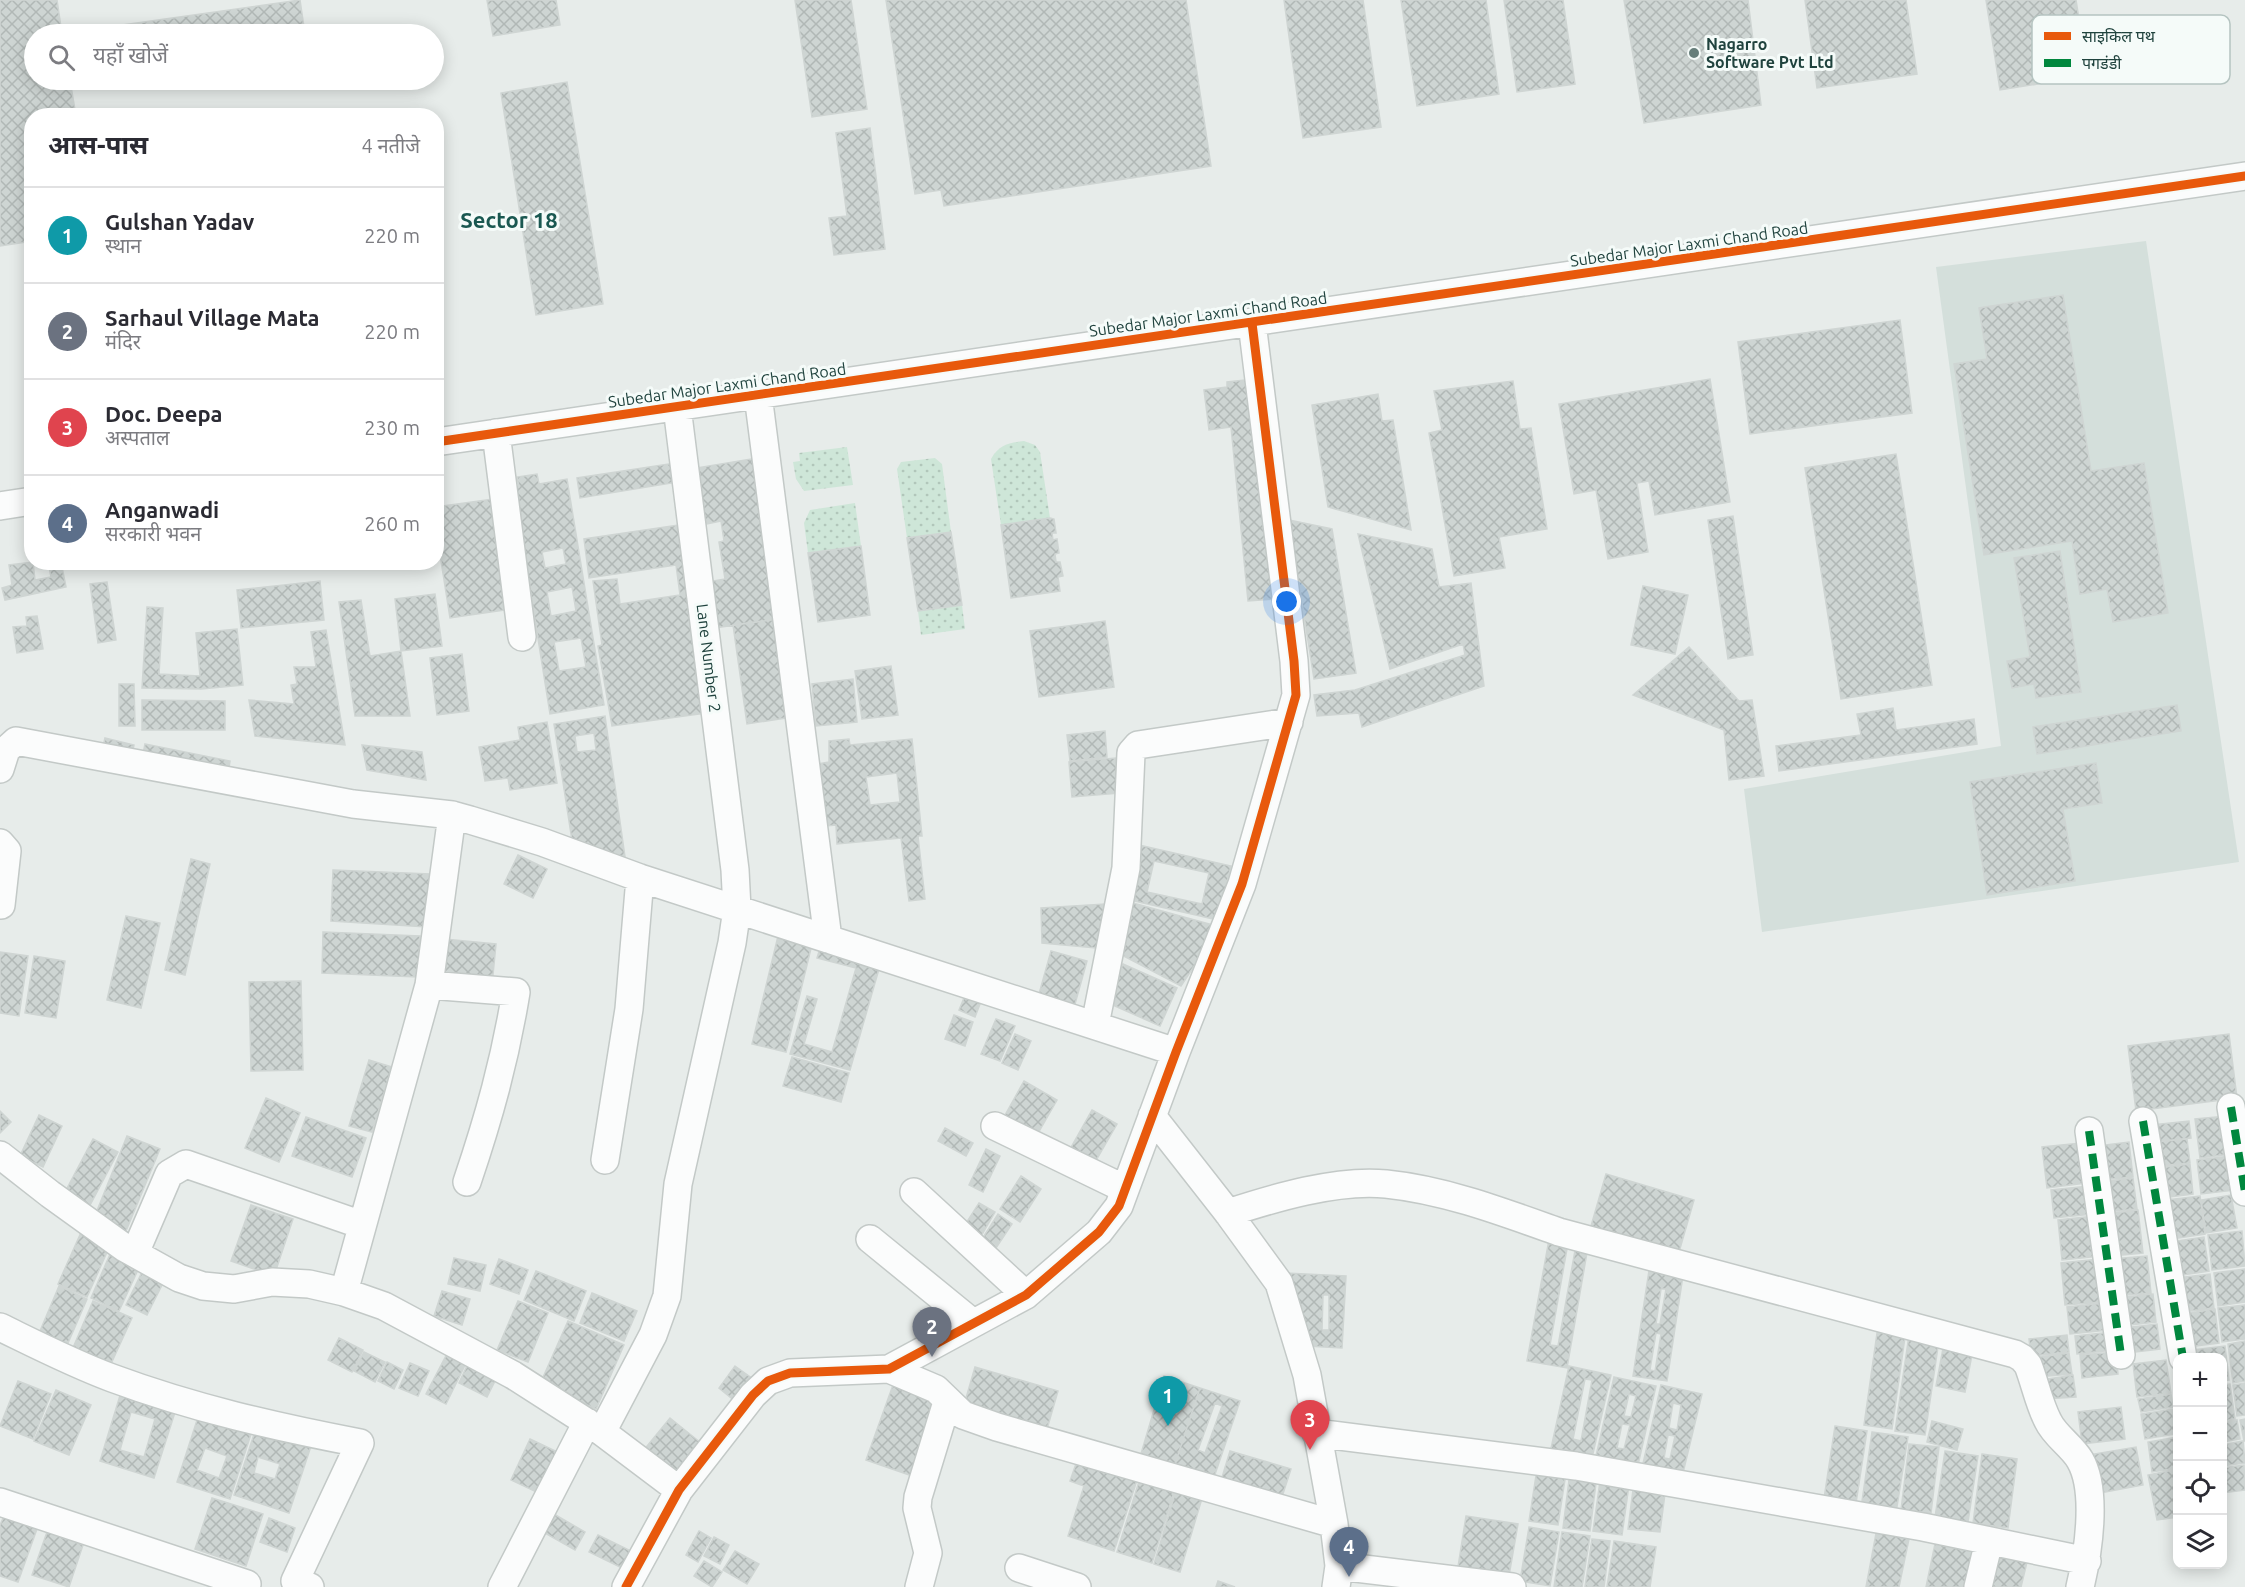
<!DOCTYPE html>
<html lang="hi">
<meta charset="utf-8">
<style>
body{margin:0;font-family:Ubuntu,"Noto Sans Devanagari",sans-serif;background:#f2f2f3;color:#2b2b33}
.controls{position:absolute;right:18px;bottom:18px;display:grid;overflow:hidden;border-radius:12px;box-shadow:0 3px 15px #0003}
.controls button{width:54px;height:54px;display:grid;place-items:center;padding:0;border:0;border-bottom:2px solid #e1e1e2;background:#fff;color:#2b2b33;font:30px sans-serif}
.you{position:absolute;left:1287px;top:602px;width:21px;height:21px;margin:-15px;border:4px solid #fff;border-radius:50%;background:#1a73e8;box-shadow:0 0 0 9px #1a73e833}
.badge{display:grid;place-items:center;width:39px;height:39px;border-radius:50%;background:#667e7a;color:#fff;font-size:20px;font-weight:700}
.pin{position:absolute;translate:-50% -50px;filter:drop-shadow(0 2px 3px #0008)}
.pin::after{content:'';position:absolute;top:32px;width:21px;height:18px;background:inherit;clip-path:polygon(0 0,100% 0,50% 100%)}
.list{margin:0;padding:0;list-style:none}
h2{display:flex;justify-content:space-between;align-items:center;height:78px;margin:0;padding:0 24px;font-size:26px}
h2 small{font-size:20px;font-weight:400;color:#7c7c81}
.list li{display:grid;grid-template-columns:39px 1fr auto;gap:18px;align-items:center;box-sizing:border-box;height:96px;padding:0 24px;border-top:2px solid #e1e1e2}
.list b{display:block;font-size:22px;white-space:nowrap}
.list p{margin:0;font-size:20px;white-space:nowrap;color:#7c7c81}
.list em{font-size:20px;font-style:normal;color:#7c7c81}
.icon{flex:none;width:33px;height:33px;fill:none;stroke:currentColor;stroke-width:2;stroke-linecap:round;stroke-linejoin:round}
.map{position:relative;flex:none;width:2245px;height:1587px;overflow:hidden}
.search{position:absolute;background:#fff;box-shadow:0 3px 15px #0003;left:24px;top:24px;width:420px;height:66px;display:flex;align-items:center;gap:15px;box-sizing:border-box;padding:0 21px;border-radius:33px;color:#7c7c81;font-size:22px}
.panel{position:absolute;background:#fff;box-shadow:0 3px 15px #0003;left:24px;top:108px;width:420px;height:462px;border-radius:24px}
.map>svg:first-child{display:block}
.built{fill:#d4dfdb}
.park{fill:url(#park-dots)}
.building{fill:url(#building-cross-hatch);stroke:#cfd5d3;stroke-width:1.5;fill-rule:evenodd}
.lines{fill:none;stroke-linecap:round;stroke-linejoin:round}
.street-casing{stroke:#c3c9c7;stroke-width:30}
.street{stroke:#fbfcfc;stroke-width:27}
.quiet{stroke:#00873e;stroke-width:8;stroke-dasharray:15 8;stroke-linecap:butt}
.cycleway-casing{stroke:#f5fbf9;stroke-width:13}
.cycleway{stroke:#e8590c;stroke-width:9}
.poi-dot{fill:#667e7a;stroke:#f5fbf9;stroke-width:2}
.labels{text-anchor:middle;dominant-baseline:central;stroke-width:6;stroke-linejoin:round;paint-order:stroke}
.poi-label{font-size:16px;font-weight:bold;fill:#20433e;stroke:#f5fbf9;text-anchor:start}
.street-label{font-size:16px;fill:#20433e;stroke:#f5fbf9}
.district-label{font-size:22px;font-weight:bold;fill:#1a5851;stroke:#f5fbf9}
.key{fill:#f5fbf9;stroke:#b5c4c1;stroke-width:1.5}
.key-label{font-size:16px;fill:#20433e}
</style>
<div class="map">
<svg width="2245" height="1587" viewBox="0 0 2245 1587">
<defs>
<pattern id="park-dots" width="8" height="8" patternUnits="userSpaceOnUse" patternTransform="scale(1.5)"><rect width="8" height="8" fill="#cee6d8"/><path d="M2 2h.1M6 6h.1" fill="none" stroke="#b1c6ba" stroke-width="1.8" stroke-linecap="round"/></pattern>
<pattern id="building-cross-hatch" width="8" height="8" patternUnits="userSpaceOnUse" patternTransform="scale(1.5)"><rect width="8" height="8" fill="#ced5d3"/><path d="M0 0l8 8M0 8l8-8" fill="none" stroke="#b1b8b6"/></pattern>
</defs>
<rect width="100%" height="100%" fill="#e7ecea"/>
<path class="built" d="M2146 241 2239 862 1762 932 1744 789 2001 746 1936 267Z"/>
<path class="park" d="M1024 441 1035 445 1040 452 1050 518 1001 525 991 459C999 445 1008 443 1024 441Z
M847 447 853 485 804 491 796 479 793 462 800 461 799 453Z
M935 458 942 464 951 532 907 538 897 469 901 462Z
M855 503 861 546 808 553 804 523 810 510Z
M962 605 965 629 921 635 918 611Z"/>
<path class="building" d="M0 0H57L62 34H34V80H70L76 116H32V241L0 246Z
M300 0 305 34H124L123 25Z
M487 0H556L560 25 493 36Z
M795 0H851L867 109 812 117Z
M886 0H1186L1211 166 944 206 941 190 915 194Z
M1284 0H1363L1381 127 1303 138Z
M1401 0H1486L1499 94 1417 106Z
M1504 0H1563L1575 84 1517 92Z
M1624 0H1748L1761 105 1644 123Z
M1805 0H1906L1917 74 1817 88Z
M1986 0H2076L2088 76 2000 90Z
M567 82 603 304 536 315 501 93Z
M870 128 885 249 834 255 829 218 847 216 836 133Z
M2063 295 2091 471 2144 463 2168 613 2113 622 2107 589 2080 594 2072 541 1984 555 1954 364 1987 359 1979 308Z
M1900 320 1912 413 1750 434 1738 342Z
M1254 379 1276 599 1248 601 1231 427 1209 430 1204 390 1227 387V382Z
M1710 379 1730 502 1655 515 1649 481 1637 483 1648 552 1608 559 1596 490 1574 494 1559 404Z
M1513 381 1520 429 1531 428 1547 529 1499 537 1505 568 1454 576 1429 433 1442 430 1434 391Z
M1378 394 1382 421 1393 420 1411 530 1328 507 1312 405Z
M1896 454 1932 685 1841 699 1805 468Z
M757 458 778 619 715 628 707 582 725 579 719 542 724 541 721 521 706 524 696 468Z
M675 463 678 482 580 498 577 478Z
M537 474 539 484 567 479 604 705 550 714 514 488 519 487 517 477ZM563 548 566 564 545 568 542 552ZM572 587 576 611 551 616 547 592ZM581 638 586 667 559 671 554 642Z
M493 499 511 609 450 618 436 529V507Z
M1733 516 1753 655 1728 659 1708 520Z
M1050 518 1054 519 1056 533H1052L1053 540 1057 539 1059 553 1055 554 1056 562H1060L1063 576 1058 577 1060 591 1011 598 1001 525Z
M1289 520 1332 529 1356 673 1314 679Z
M685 524 713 712 612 726 598 646 602 645 593 581 617 579 620 604 680 595 676 565 589 578 584 539Z
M951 532 962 605 918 611 907 538Z
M1358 534 1432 549 1439 587 1471 583 1484 686 1362 727 1359 713 1317 716 1314 695 1355 690 1465 655 1463 644 1390 669Z
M861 546 870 615 818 622 808 553Z
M2060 551 2081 692 2036 698 2034 684 2012 688 2007 661 2030 657 2014 558Z
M33 562 35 580 51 577 48 562H61L66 587 5 600 2 588 12 585 9 565Z
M320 581 324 620 241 628 237 590Z
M107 582 116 640 98 643 90 584Z
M1643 586 1688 595 1675 654 1631 645Z
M435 594 442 646 401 651 395 599Z
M361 600 370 656 401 651 410 716H355L339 602Z
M147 607 163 608 159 674 200 676 196 633 237 629 243 685 201 689 142 688Z
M37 616 43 649 17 653 13 627 27 626 26 617Z
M778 619 792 717 747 724 733 625Z
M1105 621 1114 687 1039 697 1030 631Z
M326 630 345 745 255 736 249 700 294 704 291 685 297 684 294 667H316L311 632Z
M1689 647 1739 701 1752 700 1764 776 1729 780 1724 730 1633 695Z
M462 654 469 711 437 715 430 658Z
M891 666 898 715 862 719 855 671Z
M853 679 857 722 816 726 812 684Z
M119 684H134L135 726H119Z
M142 700 225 701V730H142Z
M2177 705 2181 731 2037 754 2033 727Z
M1893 708 1896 730 1974 719 1977 744 1779 771 1776 746 1861 735 1857 714Z
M605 716 626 864 573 847 554 724ZM594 733 596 750 577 752 575 736Z
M547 722 557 783 510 790 508 778 485 781 479 747 520 740 518 727Z
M1105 731 1107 757 1070 761 1067 735Z
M105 738 134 745 130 762 101 755Z
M849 739 850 745 912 739 922 836H918L925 899 909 901 901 838 837 844 836 825 826 826 817 764 829 762V741ZM897 773 900 802 870 805 866 777Z
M145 744 230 761 227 780 141 764Z
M362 745 422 752 426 780 367 770Z
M1116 758 1119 793 1072 797 1069 762Z
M2096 763 2102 803 2063 809 2075 881 1987 895 1970 782Z
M1139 845 1231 866 1218 920 1134 901ZM1154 861 1209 873 1202 904 1147 892Z
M518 855 547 869 533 898 504 884Z
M191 859 210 864 185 975 165 970Z
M333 870 430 874 427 927 331 921Z
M1133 903 1220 927 1181 986 1120 954Z
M1105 904 1096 948 1042 943 1041 908Z
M126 916 160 923 141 1008 107 1000Z
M323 932 420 936 418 977 322 973Z
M779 932 813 940 786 1052 752 1044Z
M444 939 496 944 492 985 440 979Z
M821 945 881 962 850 1070 790 1054 807 996 817 999 804 1044 832 1052 856 968 817 958Z
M1051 951 1087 961 1075 1004 1039 994Z
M0 952 28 956 19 1016 0 1013Z
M34 956 65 961 56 1018 25 1013Z
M1123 964 1177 988 1160 1026 1106 1002Z
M301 981 303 1070 251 1071 249 982Z
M966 993 982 999 975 1017 959 1010Z
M954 1015 973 1022 965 1046 945 1039Z
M996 1019 1015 1026 1000 1061 981 1054Z
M1015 1034 1031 1041 1018 1070 1002 1063Z
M2229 1034 2237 1098 2136 1111 2128 1046Z
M792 1057 849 1073 841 1102 783 1086Z
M369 1060 392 1067 372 1132 349 1126Z
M1024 1081 1057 1100 1037 1135 1004 1117Z
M266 1098 300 1113 279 1162 245 1148Z
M1092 1110 1117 1124 1094 1164 1069 1151Z
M0 1111 11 1122 0 1133Z
M39 1115 62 1126 43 1167 20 1156Z
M2227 1116 2231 1154 2200 1158 2195 1119Z
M306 1117 366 1138 352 1177 292 1156Z
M2189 1121 2191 1138 2154 1142 2152 1125Z
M945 1128 973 1143 966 1156 938 1141Z
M127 1136 160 1149 126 1231 94 1218Z
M93 1139 118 1152 88 1209 63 1196Z
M2187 1139 2190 1163 2158 1166 2156 1142Z
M2129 1142 2133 1177 2101 1180 2098 1146Z
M2081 1143 2086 1183 2047 1188 2042 1147Z
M986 1149 1000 1156 983 1192 969 1185Z
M2230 1156 2234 1190 2201 1194 2197 1160Z
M2190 1164 2193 1194 2161 1198 2157 1168Z
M1606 1174 1694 1200 1677 1259 1589 1233Z
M1021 1176 1041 1189 1020 1222 1000 1209Z
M2133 1178 2137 1209 2106 1212 2103 1182Z
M2089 1186 2092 1214 2054 1218 2051 1190Z
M2231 1195 2237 1228 2206 1233 2201 1200Z
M2200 1196 2205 1234 2172 1239 2167 1200Z
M979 1203 995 1212 980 1238 963 1228Z
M251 1205 293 1219 274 1276 231 1261Z
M2138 1210 2143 1253 2112 1256 2107 1214Z
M998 1214 1012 1224 996 1248 982 1239Z
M2094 1216 2100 1256 2062 1260 2058 1220Z
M83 1228 112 1241 87 1297 58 1284Z
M2242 1231 2245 1266 2212 1270 2208 1235Z
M1550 1234 1589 1241 1567 1368 1527 1361ZM1568 1243 1576 1245 1558 1346 1550 1345Z
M2204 1237 2209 1271 2176 1276 2171 1242Z
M114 1245 143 1259 119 1311 91 1298Z
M2147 1256 2151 1293 2115 1296 2112 1259Z
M454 1258 486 1265 480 1291 448 1284Z
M499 1259 528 1270 519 1294 490 1284Z
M2099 1259 2103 1302 2065 1305 2061 1263Z
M1650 1264 1684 1269 1667 1381 1633 1376ZM1661 1289H1666L1660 1324H1656ZM1656 1333 1661 1334 1655 1371 1650 1370Z
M144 1268 165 1279 147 1315 126 1305Z
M2245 1269V1302L2218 1306 2214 1273Z
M536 1271 586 1291 574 1321 524 1300Z
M1285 1273 1346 1276 1342 1348 1307 1346ZM1323 1295H1329V1330H1322Z
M2210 1274 2214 1308 2182 1312 2177 1278Z
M59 1286 87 1299 65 1350 37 1338Z
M442 1291 470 1299 462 1325 434 1316Z
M592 1293 637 1311 624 1341 580 1323Z
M2153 1294 2156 1322 2121 1326 2118 1298Z
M93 1301 132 1318 110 1366 72 1350Z
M518 1301 548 1313 528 1362 497 1350Z
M2105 1303 2108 1330 2070 1334 2067 1307Z
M2245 1305V1339L2222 1342 2218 1308Z
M2215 1309 2219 1343 2188 1347 2183 1314Z
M568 1321 624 1345 596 1409 540 1384Z
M2157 1324 2160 1349 2127 1353 2124 1328Z
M1878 1326 1906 1330 1892 1429 1864 1425Z
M2112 1332 2114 1350 2077 1354 2075 1336Z
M1909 1335 1939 1340 1925 1435 1895 1431Z
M2067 1335 2069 1352 2031 1356 2029 1339Z
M339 1338 363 1350 352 1372 328 1360Z
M2245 1341V1381L2233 1383 2228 1344Z
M1944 1343 1973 1349 1965 1392 1936 1386Z
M2225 1346 2229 1380 2222 1381V1358H2194L2193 1350Z
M449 1350 468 1359 446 1404 426 1394Z
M364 1352 385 1362 375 1382 354 1371Z
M2116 1352 2118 1374 2082 1378 2080 1355Z
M2069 1353 2072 1374 2036 1377 2033 1358Z
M471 1357 500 1371 487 1397 459 1383Z
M2166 1360 2171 1393 2137 1397 2133 1364Z
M387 1362 403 1370 394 1389 378 1381Z
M410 1363 429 1371 418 1396 399 1388Z
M735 1366 753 1379 736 1402 719 1388Z
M1569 1366 1611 1375 1591 1462 1550 1453ZM1585 1379 1592 1380 1581 1441 1573 1439Z
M975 1367 1058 1391 1045 1436 962 1412Z
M2073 1375 2076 1397 2044 1399 2042 1380Z
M1164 1376 1200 1388 1172 1473 1138 1464Z
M1614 1377 1656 1386 1638 1465 1596 1456ZM1629 1394 1636 1396 1631 1417 1624 1416ZM1622 1424 1630 1425 1624 1449 1617 1448Z
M18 1381 51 1394 33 1439 0 1426Z
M2245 1383V1415L2237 1416 2233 1385Z
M2230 1384 2235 1419 2222 1421V1385Z
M893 1385 944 1404 918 1478 866 1460Z
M1661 1385 1702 1394 1682 1477 1642 1468ZM1673 1403 1681 1405 1677 1430 1669 1428ZM1668 1435 1675 1436 1670 1459 1664 1458Z
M1200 1388 1240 1401 1211 1486 1172 1473ZM1215 1403 1222 1406 1205 1453 1198 1450Z
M122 1389 177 1406 154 1478 100 1461ZM131 1412 155 1419 144 1457 120 1450Z
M56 1390 91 1405 69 1455 34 1441Z
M2171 1394 2173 1407 2141 1412 2138 1399Z
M2121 1407 2125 1439 2082 1444 2078 1412Z
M2172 1409 2176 1434 2145 1439 2141 1414Z
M200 1411 253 1428 230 1499 177 1482ZM205 1448 227 1456 219 1478 197 1470Z
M670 1418 701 1443 670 1481 639 1456Z
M2245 1419V1441H2244L2240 1420Z
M2237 1420 2240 1439 2222 1442V1423Z
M1932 1421 1963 1429 1957 1450 1927 1442Z
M257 1425 312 1443 289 1513 234 1495ZM258 1457 280 1464 275 1479 254 1473Z
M1835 1426 1867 1431 1855 1510 1823 1505Z
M1872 1432 1908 1437 1896 1513 1861 1508Z
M2178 1437V1468L2152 1472 2148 1442Z
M530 1439 564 1455 545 1496 511 1480Z
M2243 1441 2245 1463 2222 1466V1445Z
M1909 1444 1939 1447 1931 1513 1901 1510Z
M2136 1447 2143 1485 2094 1494 2088 1455Z
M1230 1451 1291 1469 1280 1503 1220 1484Z
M1945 1451 1978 1456 1968 1522 1935 1517Z
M1982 1454 2017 1459 2008 1528 1973 1523Z
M1079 1455 1139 1474 1114 1551 1068 1536 1084 1486 1070 1481Z
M2244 1465 2245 1490 2222 1493V1468Z
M1537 1469 1566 1473 1558 1525 1529 1521Z
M2178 1469V1517L2157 1520 2148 1475Z
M1570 1472 1597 1475 1590 1531 1563 1528Z
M1601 1474 1630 1478 1622 1535 1593 1531Z
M1141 1475 1176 1486 1152 1563 1117 1552Z
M1634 1482 1666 1486 1660 1532 1628 1529Z
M1177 1487 1203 1495 1180 1572 1154 1564Z
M212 1498 263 1514 246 1566 195 1549Z
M547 1510 585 1532 575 1550 536 1528Z
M4 1516 37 1529 18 1582 0 1576V1525Z
M1466 1516 1518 1524 1509 1576 1458 1567Z
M269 1518 295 1528 287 1552 260 1542Z
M1529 1527 1559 1532 1550 1586 1520 1581Z
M1877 1528 1910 1534 1899 1587H1866Z
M699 1531 711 1538 698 1562 686 1555Z
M47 1532 83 1545 69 1587 32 1575Z
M1562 1532 1590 1536 1582 1587H1554Z
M598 1535 631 1551 622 1568 589 1552Z
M714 1537 729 1545 720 1564 704 1556Z
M1592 1539 1610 1541 1604 1587H1585Z
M1614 1541 1656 1547 1650 1587H1607Z
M1935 1544 1981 1553 1973 1587H1926Z
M1993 1550 2028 1558 2021 1587H1985Z
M735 1551 759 1564 747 1584 723 1570Z
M704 1561 722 1572 712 1587 694 1576Z
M1218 1581 1235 1587H1216Z"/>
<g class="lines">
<defs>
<path id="street" d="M758 395 828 939
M496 433 522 637
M436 442 2245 176
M0 506 32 501
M0 769 6 750 16 741 353 804 452 815 470 820 542 842 640 878 1176 1052
M0 843 7 851 1 905
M429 985 516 992C505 1060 489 1117 467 1182
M1095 1025 1126 868 1131 753 1138 745 1289 722
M2231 1107 2245 1192
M1152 1116 1228 1213 1279 1283 1307 1375 1334 1524 1339 1566 1336 1587
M2143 1121 2183 1358
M995 1126 1125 1189
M2089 1131 2121 1355
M0 1155 50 1194 125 1248 179 1278 203 1286 234 1289 272 1282 309 1284 344 1292 384 1306 513 1375 602 1432 679 1490
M605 1160 629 1009 640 878
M914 1192 1026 1295
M1228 1213C1274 1198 1337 1179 1386 1184 1445 1190 1503 1212 1559 1232L2015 1354 2022 1358 2028 1365C2035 1383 2039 1404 2048 1421 2055 1436 2072 1446 2080 1460 2098 1491 2088 1554 2080 1587
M870 1239 973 1323
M135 1253 169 1174 186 1164 362 1225
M344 1292 429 985 452 815
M0 1327C37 1345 74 1364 112 1378 193 1408 276 1427 360 1443L295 1581 310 1587
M889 1369 936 1389 963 1415 997 1427 1334 1524
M602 1432 653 1335 667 1296 678 1184 732 943 737 909 735 870 677 407
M1316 1433 1576 1466 1923 1527 2087 1561
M0 1502 247 1584
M1339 1566 1512 1587
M1019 1568 1077 1587
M502 1587 587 1422
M626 1587 679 1490 753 1395 768 1381 790 1373 889 1369 1026 1295 1099 1232 1119 1206 1176 1052 1242 884 1296 695 1294 661 1252 323
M919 1587 928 1553 917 1508 918 1497 947 1402
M1978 1587 1989 1541"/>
</defs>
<use href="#street" class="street-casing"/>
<use href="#street" class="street"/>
<path class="quiet" d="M2231 1107 2245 1192
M2143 1121 2183 1358
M2089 1131 2121 1355"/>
<defs>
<path id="cycleway" d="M436 442 2245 176
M626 1587 679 1490 753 1395 768 1381 790 1373 889 1369 1026 1295 1099 1232 1119 1206 1176 1052 1242 884 1296 695 1294 661 1252 323"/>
</defs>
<use href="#cycleway" class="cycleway-casing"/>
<use href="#cycleway" class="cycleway"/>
</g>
<circle class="poi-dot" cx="1694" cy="53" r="6"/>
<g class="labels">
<g class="poi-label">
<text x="1706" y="44">Nagarro<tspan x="1706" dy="18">Software Pvt Ltd</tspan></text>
</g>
<g class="street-label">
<text transform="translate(1689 244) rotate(-8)">Subedar Major Laxmi Chand Road</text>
<text transform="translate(1208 314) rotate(-8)">Subedar Major Laxmi Chand Road</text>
<text transform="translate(727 385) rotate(-8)">Subedar Major Laxmi Chand Road</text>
<text transform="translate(709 658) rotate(83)">Lane Number 2</text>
</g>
<g class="district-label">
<text x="509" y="219">Sector 18</text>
</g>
</g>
<rect x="2032" y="15" width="198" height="69" rx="9" class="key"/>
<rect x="2044" y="32" width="27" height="8" fill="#e8590c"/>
<rect x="2044" y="59" width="27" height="8" fill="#00873e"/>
<g class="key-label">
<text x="2082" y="42">साइकिल पथ</text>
<text x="2082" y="69">पगडंडी</text>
</g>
</svg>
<div class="controls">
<button>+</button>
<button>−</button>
<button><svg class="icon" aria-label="locate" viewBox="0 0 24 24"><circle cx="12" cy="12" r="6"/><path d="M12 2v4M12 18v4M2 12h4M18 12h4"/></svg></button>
<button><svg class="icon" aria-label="layers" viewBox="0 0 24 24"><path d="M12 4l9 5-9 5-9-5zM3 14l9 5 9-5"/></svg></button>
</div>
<div class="you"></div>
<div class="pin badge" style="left:1168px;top:1426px;background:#0f9aa8">1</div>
<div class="pin badge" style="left:932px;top:1357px;background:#6b7280">2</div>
<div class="pin badge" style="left:1310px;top:1450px;background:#e0444e">3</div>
<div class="pin badge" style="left:1349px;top:1577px;background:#5c6f8a">4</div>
<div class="search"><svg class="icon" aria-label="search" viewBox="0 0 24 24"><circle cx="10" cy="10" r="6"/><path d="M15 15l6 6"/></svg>यहाँ खोजें</div>
<section class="panel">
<h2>आस-पास<small>4 नतीजे</small></h2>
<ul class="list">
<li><span class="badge" style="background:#0f9aa8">1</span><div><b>Gulshan Yadav</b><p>स्थान</p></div><em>220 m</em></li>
<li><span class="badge" style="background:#6b7280">2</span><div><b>Sarhaul Village Mata</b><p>मंदिर</p></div><em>220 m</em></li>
<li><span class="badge" style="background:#e0444e">3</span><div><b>Doc. Deepa</b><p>अस्पताल</p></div><em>230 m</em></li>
<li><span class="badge" style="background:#5c6f8a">4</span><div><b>Anganwadi</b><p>सरकारी भवन</p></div><em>260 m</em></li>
</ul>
</section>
</div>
